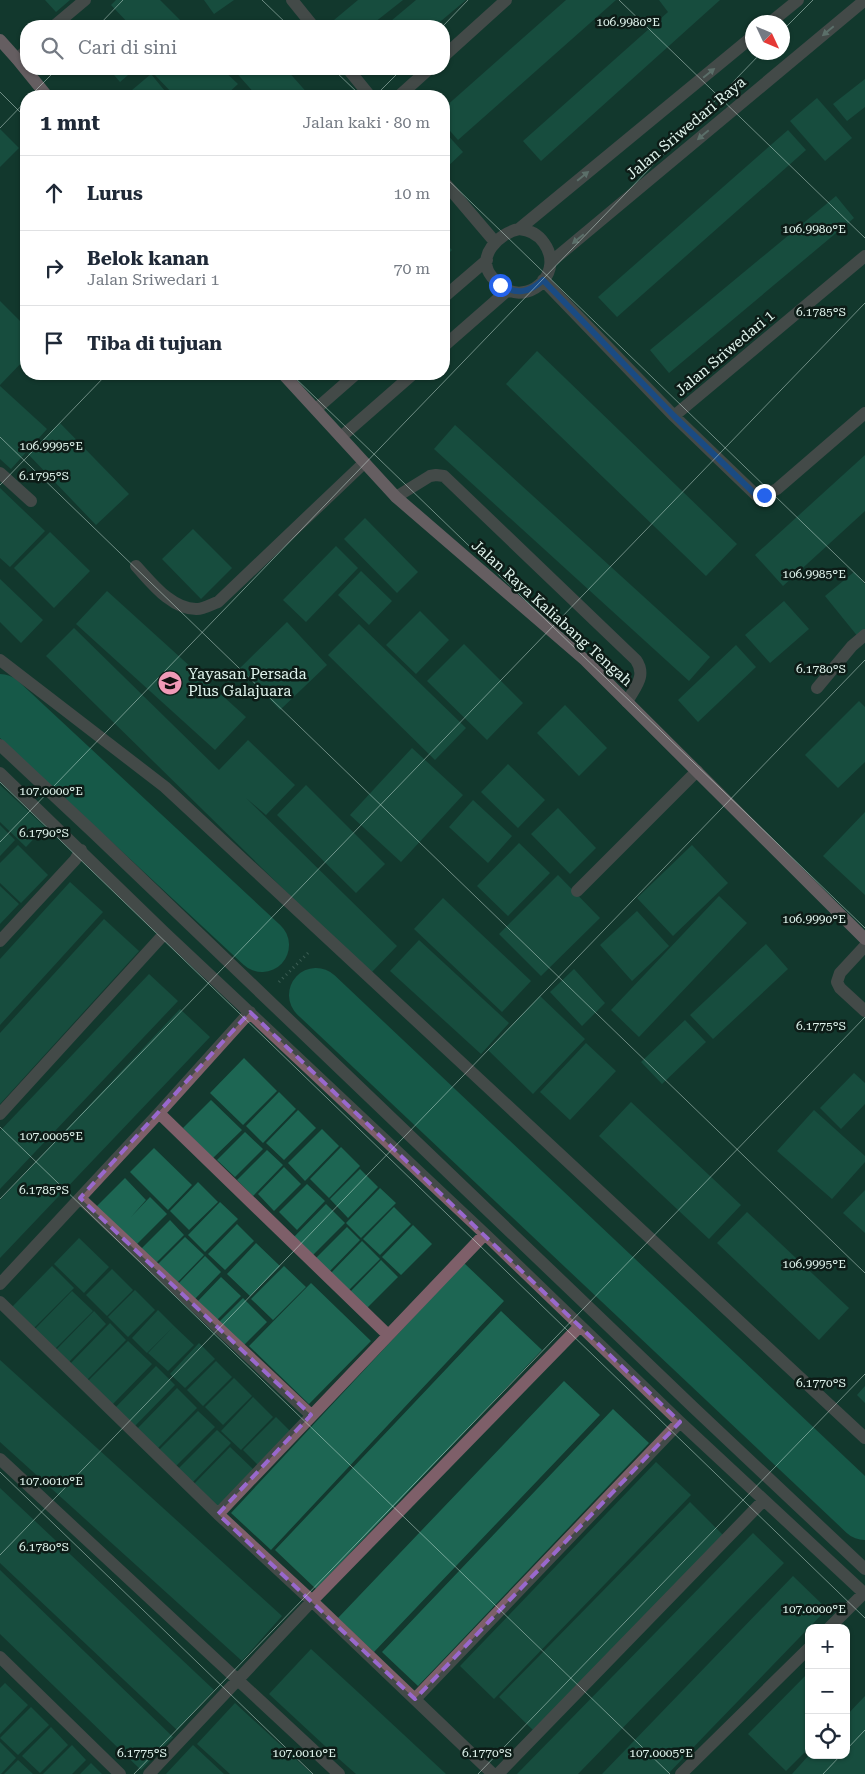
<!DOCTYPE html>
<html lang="id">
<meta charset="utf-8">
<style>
body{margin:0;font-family:"Roboto Serif",serif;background:#f2f2f3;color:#1f2937}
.controls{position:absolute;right:15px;bottom:15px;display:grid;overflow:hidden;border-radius:10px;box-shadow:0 1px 4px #0004}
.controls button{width:45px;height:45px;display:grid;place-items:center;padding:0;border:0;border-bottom:1px solid #e0e1e3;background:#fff;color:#1f2937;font:25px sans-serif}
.compass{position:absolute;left:745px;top:15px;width:45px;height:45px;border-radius:50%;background:#fff;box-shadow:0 1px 4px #0004;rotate:134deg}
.stop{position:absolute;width:15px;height:15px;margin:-11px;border:4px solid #2563eb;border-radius:50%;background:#fff}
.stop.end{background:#2563eb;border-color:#fff;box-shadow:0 1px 5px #0008}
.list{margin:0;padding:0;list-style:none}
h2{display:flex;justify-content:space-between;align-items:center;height:65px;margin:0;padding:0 20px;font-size:21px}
h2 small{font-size:16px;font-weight:400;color:#747a83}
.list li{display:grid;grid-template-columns:32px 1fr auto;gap:15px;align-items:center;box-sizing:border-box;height:75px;padding:0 20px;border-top:1px solid #e0e1e3}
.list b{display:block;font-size:19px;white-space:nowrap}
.list p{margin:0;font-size:16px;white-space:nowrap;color:#747a83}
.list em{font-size:16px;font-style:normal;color:#747a83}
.icon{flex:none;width:28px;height:28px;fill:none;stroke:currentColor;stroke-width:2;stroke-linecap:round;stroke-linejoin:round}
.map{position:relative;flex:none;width:865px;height:1774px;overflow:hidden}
.search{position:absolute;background:#fff;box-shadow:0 1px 4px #0004;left:20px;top:20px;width:430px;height:55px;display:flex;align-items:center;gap:12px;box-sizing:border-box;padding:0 18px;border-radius:20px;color:#747a83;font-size:19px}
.panel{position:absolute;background:#fff;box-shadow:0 1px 4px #0004;left:20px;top:90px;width:430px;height:290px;border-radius:20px}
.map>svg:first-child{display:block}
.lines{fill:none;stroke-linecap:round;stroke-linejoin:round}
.river{stroke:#1b8069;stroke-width:54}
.building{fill:#1d6653}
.path{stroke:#6e8b82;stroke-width:3;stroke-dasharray:1 4;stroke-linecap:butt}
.minor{stroke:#7e5f69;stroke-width:12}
.major{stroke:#cb8ca1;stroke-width:12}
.oneway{fill:#b4b1b2}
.route{stroke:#2563eb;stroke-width:6}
.marked{fill:none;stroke:#9968cd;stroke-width:4;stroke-dasharray:10 6;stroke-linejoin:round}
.ticks{fill:none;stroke:#e0f4ed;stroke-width:1;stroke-opacity:0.45}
.labels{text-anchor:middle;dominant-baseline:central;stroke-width:5;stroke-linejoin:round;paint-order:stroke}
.street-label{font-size:15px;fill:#e0f4ed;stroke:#0d1c17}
.poi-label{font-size:15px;fill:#e0f4ed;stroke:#0d1c17;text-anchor:start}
.ticks-label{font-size:12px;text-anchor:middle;fill:#e0f4ed;stroke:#0d1c17;stroke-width:5;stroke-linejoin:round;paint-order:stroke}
</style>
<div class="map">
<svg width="865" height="1774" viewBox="0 0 865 1774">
<rect width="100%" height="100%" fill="#13382e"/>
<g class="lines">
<path class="river" d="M0 701 262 945
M316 995 865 1513"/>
</g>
<path class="building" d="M45 0H70L56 12Z
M116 0H160L186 26H131L111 5Z
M204 0H234L214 14Z
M358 0H403L370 26H329L328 25Z
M416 0H466L435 26H385Z
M566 0H616L458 140 444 124V108Z
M659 0H720L541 161 523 141 668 12Z
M109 69H135L120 82Z
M157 69H222L238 84 225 96H175L153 73Z
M233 69H286L310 96H257Z
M151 74 169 96H125Z
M865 79V107L847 121 833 104Z
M817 98 852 138 825 161 790 121Z
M0 129 19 148 0 167Z
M788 130 806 150 617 317 598 297Z
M444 131 463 152 444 170Z
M836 196 854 218 669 373 650 350Z
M444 242 452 250 444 258Z
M0 301 26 327V358L0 385Z
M537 351 737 544 706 576 506 384Z
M0 386 47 429 11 469 0 459Z
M60 423 129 494 96 525 28 454Z
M455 425 710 657 689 681 434 449Z
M865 455V511L783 586 755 555Z
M0 488 45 531 10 567 0 558Z
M365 518 418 572 397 593 344 539Z
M193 529 232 568 201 599 162 559Z
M50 532 90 571 54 608 14 568Z
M336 546 358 568 306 622 283 600Z
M361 571 392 601 369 625 338 595Z
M854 572 865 584V632L859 638 825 596Z
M0 579 43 620 21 643 0 622Z
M107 591 246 717 215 750 76 624Z
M784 601 809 629 770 663 745 635Z
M420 611 449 640 416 674 386 645Z
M287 622 327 665 280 710 240 668Z
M359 624 466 728 435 760 328 655Z
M74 628 219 770 248 740 295 785 266 815 246 798 397 946 370 974 46 656Z
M464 644 523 703 487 740 427 681Z
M736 645 756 667 698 722 678 700Z
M859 701 865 707V762L838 788 805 755Z
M565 705 607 748 579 776 537 733Z
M412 748 463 795 401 862 350 815Z
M508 764 545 800 518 828 481 792Z
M0 785 45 827 26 847 0 822Z
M306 785 385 864 356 893 277 815Z
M473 800 512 836 488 863 449 827Z
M558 808 596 848 570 874 531 834Z
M865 812V895L823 856Z
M0 825 15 840 0 856Z
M519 843 550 873 508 916 477 886Z
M18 845 48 875 21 903 0 883V863Z
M692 845 728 883 673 936 637 898Z
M558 875 600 918 541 976 499 934Z
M70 882 103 912 0 1025V959Z
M0 886 19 904 0 924Z
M719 896 747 923 639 1037 611 1010Z
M443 898 531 981 502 1012 414 929Z
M637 911 669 946 632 981 600 945Z
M104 919 139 951 0 1104V1033Z
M419 940 509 1023 481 1054 390 971Z
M766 944 788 969 713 1039 690 1015Z
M574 969 605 1003 582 1026 550 992Z
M149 974 178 1001 0 1189V1131Z
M540 996 585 1039 533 1094 488 1050Z
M180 1009 210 1037 0 1258V1200Z
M685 1020 706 1042 662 1084 641 1062Z
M586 1043 616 1071 570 1120 540 1092Z
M244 1058 277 1091 243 1125 210 1093Z
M854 1073 865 1083V1104L841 1129 820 1108Z
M279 1092 296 1109 263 1143 246 1126Z
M211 1100 242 1130 213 1158 183 1128Z
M631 1102 741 1205 709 1239 599 1136Z
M298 1110 316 1128 284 1160 266 1143Z
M814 1110 865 1156V1162L832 1199 777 1151Z
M322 1129 339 1146 305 1181 288 1163Z
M245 1132 263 1149 235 1177 217 1160Z
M341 1147 360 1166 329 1198 310 1179Z
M154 1148 192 1185 168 1210 130 1172Z
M267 1150 283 1165 253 1196 237 1180Z
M284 1167 301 1184 274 1211 258 1194Z
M360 1169 378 1187 348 1218 330 1199Z
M125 1178 146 1200 131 1217 150 1197 167 1214 135 1246 96 1207Z
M198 1182 218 1202 189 1230 170 1211Z
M307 1184 325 1201 297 1230 279 1212Z
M380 1188 396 1203 361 1238 346 1223Z
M865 1190V1233L843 1213Z
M220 1202 238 1219 205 1252 188 1235Z
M326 1204 345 1223 311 1257 292 1239Z
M394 1207 411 1224 380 1255 363 1239Z
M747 1212 849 1308 819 1340 717 1243Z
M170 1220 184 1235 154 1265 140 1250Z
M237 1224 254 1241 225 1270 208 1254Z
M413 1225 432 1244 401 1275 382 1257Z
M347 1227 360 1240 328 1273 314 1260Z
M185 1237 204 1255 175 1285 156 1266Z
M79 1238 109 1267 84 1293 54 1264Z
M362 1241 380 1259 347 1292 329 1275Z
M256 1243 280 1266 250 1296 227 1274Z
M205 1256 221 1272 193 1301 177 1285Z
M381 1260 398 1277 366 1309 349 1293Z
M464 1263 504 1301 271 1550 231 1513Z
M52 1266 74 1288 34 1328 12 1307Z
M284 1266 306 1287 273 1320 251 1299Z
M112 1269 133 1290 107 1316 86 1295Z
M221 1277 241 1296 216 1321 197 1302Z
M311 1283 371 1341 309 1404 249 1346Z
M135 1290 155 1310 128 1337 108 1317Z
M72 1291 93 1311 55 1349 35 1329Z
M243 1298 267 1322 242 1347 218 1323Z
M158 1310 174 1326 147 1353 132 1338Z
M94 1311 106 1324 68 1363 55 1351Z
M501 1311 542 1350 316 1589 275 1550Z
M110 1323 126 1340 86 1381 69 1365Z
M174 1326 194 1345 168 1371 148 1353Z
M128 1341 152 1364 111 1406 87 1382Z
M199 1343 215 1359 185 1388 170 1374Z
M0 1360 282 1616 242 1661 0 1442Z
M216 1361 232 1377 203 1406 187 1390Z
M156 1366 175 1385 132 1429 113 1410Z
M234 1378 252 1396 223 1425 205 1407Z
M564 1381 600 1415 374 1652 338 1618Z
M865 1386V1403L857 1395Z
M177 1388 197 1408 157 1449 137 1429Z
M253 1397 273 1417 241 1450 221 1431Z
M613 1409 649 1443 418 1686 382 1652Z
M198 1411 215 1427 175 1467 158 1451Z
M276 1417 292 1433 259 1466 243 1450Z
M217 1430 231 1443 191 1484 176 1471Z
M230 1447 254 1470 215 1509 192 1486Z
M656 1462 691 1495 494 1699 460 1666Z
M0 1488 214 1690 177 1730 0 1563Z
M690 1502 724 1536 534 1731 499 1697Z
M753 1533 784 1563 644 1706 578 1774H517Z
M0 1570 173 1737 141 1770 0 1634Z
M793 1576 827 1609 709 1731 668 1774H602Z
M311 1649 360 1694 446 1774H356L339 1759 269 1694Z
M809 1672V1748L786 1771 748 1734Z
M5 1683 28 1705 0 1734V1688Z
M865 1696V1774H792L809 1755H846V1716Z
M235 1703 274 1739 312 1774H230L197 1744Z
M31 1707 49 1725 18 1755 0 1738Z
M51 1727 68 1745 40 1773 22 1756Z
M0 1742 16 1758 1 1774H0Z
M72 1745 86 1760 72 1774H43Z
M193 1745 224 1774H166Z
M18 1760 33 1774H4Z
M91 1763 102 1774H80Z"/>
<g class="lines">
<path class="path" d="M279 982 310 951"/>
<path class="minor" d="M292 0 313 26
M771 22 798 0
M54 26 85 0
M444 56 506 0
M17 59 26 51
M348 69 370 96
M399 96 429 69
M444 182 495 242
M519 229C530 230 538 234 544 243 564 271 533 302 507 290 501 287 497 282 492 277 475 257 499 233 519 229L752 37
M552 261 865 0
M543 280 674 416 756 495H765L777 489 865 413
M444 297 487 260
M444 346 508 290
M316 409 356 374
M674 416 865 256
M341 437 413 374
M0 473 31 501
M396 497 430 476 436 475 444 476 636 660C647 676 635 687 627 702
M136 566C151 582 171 609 196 609 202 610 212 604 218 602L364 463
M0 660 165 787 865 1438
M817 688 852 646 865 635
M0 745 94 833 694 1408 865 1569
M0 773 165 933 485 1234 680 1422 865 1594
M577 891 697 771
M0 941 75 860 81 850
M865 946 840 973 837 982 840 988 865 1011
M159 1113 388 1335
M0 1114 165 933
M80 1198 311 1415
M0 1284 159 1113 250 1012
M0 1302 218 1514 312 1601 493 1774
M0 1459 339 1774
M218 1514 485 1234
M829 1628 864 1593
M0 1657 120 1774
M415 1699 680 1422
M149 1774 312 1601 580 1326
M498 1774 764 1500
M681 1774 809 1648"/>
<path class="major" d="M0 40 17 59 47 96
M283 374 396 497 585 660 865 939"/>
</g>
<defs><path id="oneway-solid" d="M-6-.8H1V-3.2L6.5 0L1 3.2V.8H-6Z" transform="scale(1.25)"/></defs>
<g class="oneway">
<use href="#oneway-solid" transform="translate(828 31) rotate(140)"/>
<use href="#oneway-solid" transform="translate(709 73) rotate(-39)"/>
<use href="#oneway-solid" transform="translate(703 135) rotate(140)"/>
<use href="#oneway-solid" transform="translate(583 176) rotate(-39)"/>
<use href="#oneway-solid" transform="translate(578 239) rotate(140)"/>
</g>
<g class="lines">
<path class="route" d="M500 285C516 295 529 293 543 280L674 416 756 495H764"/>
</g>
<path d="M0 0H865V1774H0ZM250 1012 680 1422 415 1699 218 1514 311 1415 80 1198Z" fill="#13382e" fill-opacity=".55" fill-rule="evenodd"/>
<path class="marked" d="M250 1012 680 1422 415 1699 218 1514 311 1415 80 1198Z"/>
<path class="ticks" d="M262 0 289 26M619 0 865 238M98 26 123 0M443 26 468 0M782 31 813 0M333 69 361 96M0 92 26 118M30 96 57 69M375 96 402 69M0 128 26 101M444 176 865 583M291 374 865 928M0 437 865 1273M0 485 107 374M0 782 865 1618M0 842 762 52M0 1127 670 1774M0 1199 865 303M0 1472 313 1774M0 1555 865 660M846 1750 865 1730M134 1774 865 1017M478 1774 865 1374M823 1774 841 1755"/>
<defs>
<symbol id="school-disc" viewBox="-11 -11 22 22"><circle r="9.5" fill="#ef9ab7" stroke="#0d1c17"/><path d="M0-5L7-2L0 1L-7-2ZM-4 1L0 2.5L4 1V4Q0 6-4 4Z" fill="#111"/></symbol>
</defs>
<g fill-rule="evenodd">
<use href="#school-disc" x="156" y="669" width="28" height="28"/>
</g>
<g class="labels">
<g class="street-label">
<text transform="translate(686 128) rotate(-40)">Jalan Sriwedari Raya</text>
<text transform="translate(725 353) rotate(-40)">Jalan Sriwedari 1</text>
<text transform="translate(552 613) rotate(42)">Jalan Raya Kaliabang Tengah</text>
</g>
<g class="poi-label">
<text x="188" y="674">Yayasan Persada<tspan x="188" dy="17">Plus Galajuara</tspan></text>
</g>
</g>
<g class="ticks-label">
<text x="628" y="26">106.9980°E</text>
<text x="814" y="233">106.9980°E</text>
<text x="821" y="316">6.1785°S</text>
<text x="51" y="450">106.9995°E</text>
<text x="44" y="480">6.1795°S</text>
<text x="814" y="578">106.9985°E</text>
<text x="821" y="673">6.1780°S</text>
<text x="51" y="795">107.0000°E</text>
<text x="44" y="837">6.1790°S</text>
<text x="814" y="923">106.9990°E</text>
<text x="821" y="1030">6.1775°S</text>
<text x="51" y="1140">107.0005°E</text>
<text x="44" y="1194">6.1785°S</text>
<text x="814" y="1268">106.9995°E</text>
<text x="821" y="1387">6.1770°S</text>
<text x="51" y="1485">107.0010°E</text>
<text x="44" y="1551">6.1780°S</text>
<text x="814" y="1613">107.0000°E</text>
<text x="142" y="1757">6.1775°S</text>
<text x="487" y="1757">6.1770°S</text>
<text x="304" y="1757">107.0010°E</text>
<text x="661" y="1757">107.0005°E</text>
</g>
</svg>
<div class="controls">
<button>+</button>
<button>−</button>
<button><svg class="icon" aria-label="locate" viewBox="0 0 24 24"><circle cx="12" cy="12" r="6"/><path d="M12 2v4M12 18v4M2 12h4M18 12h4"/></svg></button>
</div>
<svg class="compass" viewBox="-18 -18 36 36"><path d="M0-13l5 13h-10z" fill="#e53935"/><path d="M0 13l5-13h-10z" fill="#747a83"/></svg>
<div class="stop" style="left:500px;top:285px"></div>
<div class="stop end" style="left:764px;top:495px"></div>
<div class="search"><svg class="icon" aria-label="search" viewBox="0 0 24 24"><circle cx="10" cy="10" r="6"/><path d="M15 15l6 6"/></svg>Cari di sini</div>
<section class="panel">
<h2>1 mnt<small>Jalan kaki · 80 m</small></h2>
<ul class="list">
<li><svg class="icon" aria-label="ahead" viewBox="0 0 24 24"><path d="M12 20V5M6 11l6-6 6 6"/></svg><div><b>Lurus</b></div><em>10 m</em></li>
<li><svg class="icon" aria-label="right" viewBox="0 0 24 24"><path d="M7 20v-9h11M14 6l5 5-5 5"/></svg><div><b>Belok kanan</b><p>Jalan Sriwedari 1</p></div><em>70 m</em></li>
<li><svg class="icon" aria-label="arrive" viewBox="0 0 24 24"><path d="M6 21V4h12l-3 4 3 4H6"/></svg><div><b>Tiba di tujuan</b></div></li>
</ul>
</section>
</div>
